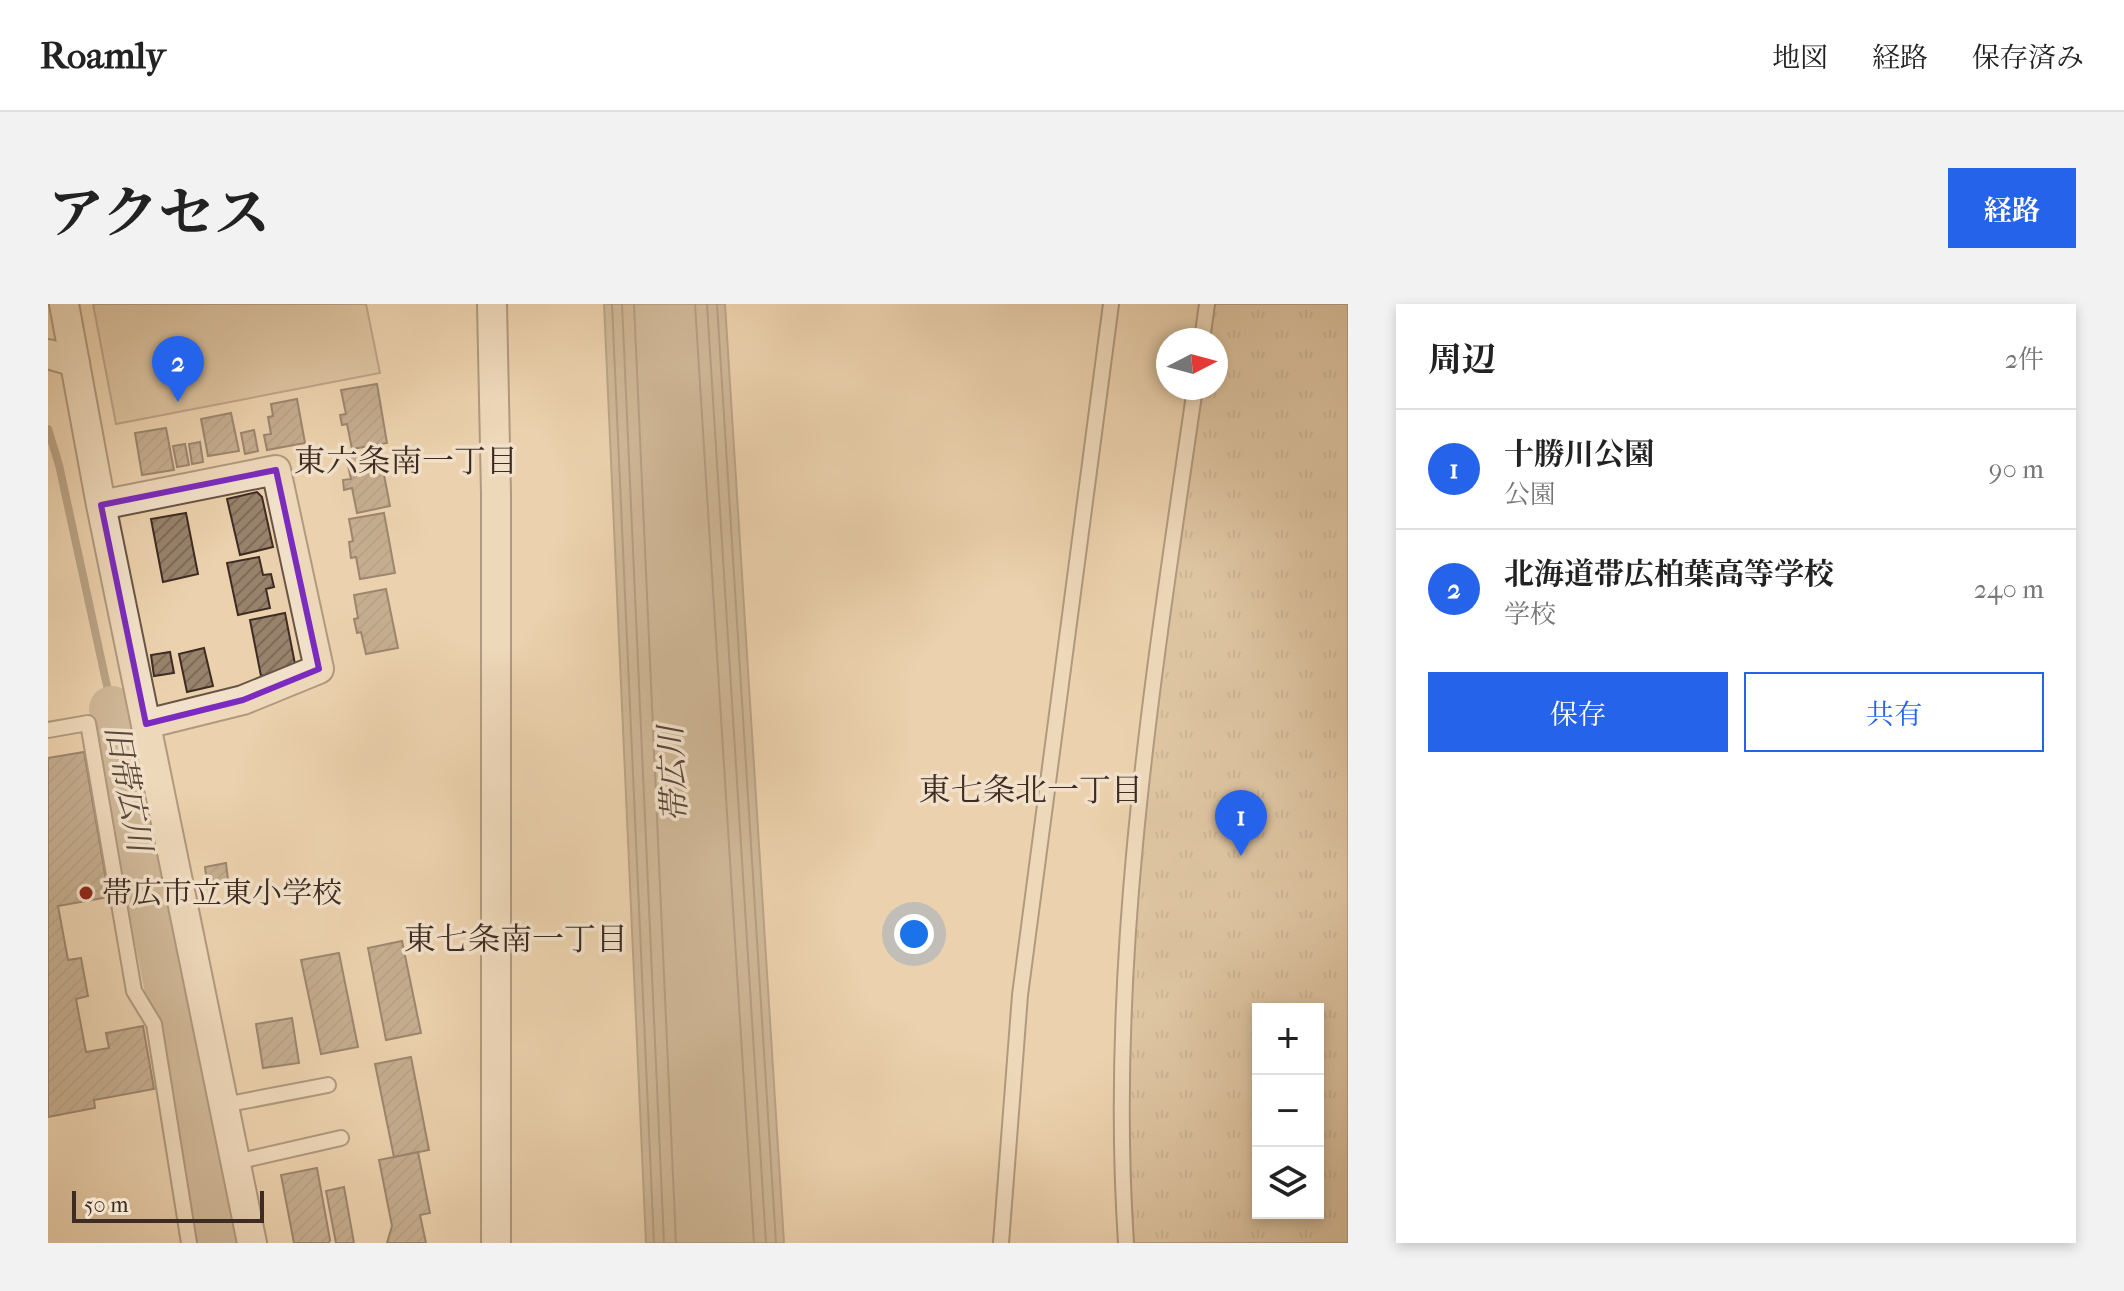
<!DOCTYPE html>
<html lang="ja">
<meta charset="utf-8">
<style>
body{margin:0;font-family:"IM FELL French Canon","Noto Serif JP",serif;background:#f2f2f2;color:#222}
.controls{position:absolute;right:24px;bottom:24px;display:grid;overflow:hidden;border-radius:0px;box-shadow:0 4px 12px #0003}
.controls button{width:72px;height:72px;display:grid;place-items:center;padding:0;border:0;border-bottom:2px solid #e0e0e0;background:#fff;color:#222;font:40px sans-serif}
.compass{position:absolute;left:1108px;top:24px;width:72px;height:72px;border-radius:50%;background:#fff;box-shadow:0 4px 12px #0003;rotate:84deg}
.scale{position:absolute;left:24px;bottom:20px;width:192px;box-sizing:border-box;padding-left:8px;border:4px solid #3e2c24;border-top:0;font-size:22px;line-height:28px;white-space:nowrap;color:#3e2c24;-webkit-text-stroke:6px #f2e1ca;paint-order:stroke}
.you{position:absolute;left:866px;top:630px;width:28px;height:28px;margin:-20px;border:6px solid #fff;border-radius:50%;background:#1a73e8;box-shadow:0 0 0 12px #1a73e833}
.badge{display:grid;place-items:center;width:52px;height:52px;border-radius:50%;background:#2563eb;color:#fff;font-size:26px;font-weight:700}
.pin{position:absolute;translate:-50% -66px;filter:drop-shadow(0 2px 4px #0008)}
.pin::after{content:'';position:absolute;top:42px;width:28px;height:24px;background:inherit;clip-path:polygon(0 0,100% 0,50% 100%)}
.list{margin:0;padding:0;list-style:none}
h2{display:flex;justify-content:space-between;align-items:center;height:104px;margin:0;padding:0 32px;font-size:34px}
h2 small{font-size:26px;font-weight:400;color:#767676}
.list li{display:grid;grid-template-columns:52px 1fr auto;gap:24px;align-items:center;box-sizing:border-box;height:120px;padding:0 32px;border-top:2px solid #e0e0e0}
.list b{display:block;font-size:30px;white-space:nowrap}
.list p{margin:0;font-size:26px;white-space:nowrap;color:#767676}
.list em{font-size:26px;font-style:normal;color:#767676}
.actions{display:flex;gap:16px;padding:24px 32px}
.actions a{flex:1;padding:18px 0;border:2px solid #2563eb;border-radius:0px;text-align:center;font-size:28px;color:#2563eb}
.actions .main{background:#2563eb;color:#fff}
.icon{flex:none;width:44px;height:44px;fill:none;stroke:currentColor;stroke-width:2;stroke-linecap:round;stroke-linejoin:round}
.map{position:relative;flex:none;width:1300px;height:939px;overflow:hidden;border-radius:0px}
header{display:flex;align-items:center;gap:48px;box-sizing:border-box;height:112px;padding:0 40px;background:#fff;border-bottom:2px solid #e0e0e0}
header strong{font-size:38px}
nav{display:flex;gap:44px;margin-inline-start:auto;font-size:28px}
.intro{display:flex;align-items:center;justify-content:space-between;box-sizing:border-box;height:192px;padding:0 48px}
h1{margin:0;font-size:56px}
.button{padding:20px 36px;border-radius:0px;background:#2563eb;color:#fff;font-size:28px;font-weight:700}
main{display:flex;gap:48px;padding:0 48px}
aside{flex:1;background:#fff;border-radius:0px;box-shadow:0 4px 12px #0003}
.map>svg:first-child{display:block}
.grass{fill:url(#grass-tufts);stroke:#86705d;stroke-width:2;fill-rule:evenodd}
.pitch{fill:#ceb596;stroke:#86705d;stroke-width:2}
.water{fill:#b0997e;stroke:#826d5a;stroke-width:2}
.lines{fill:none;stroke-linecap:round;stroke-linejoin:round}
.shore{stroke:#776251;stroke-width:2}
.stream{stroke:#826d5a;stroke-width:8}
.river{stroke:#b0997e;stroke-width:46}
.building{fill:url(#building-hatch);stroke:#3e2c24;stroke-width:2}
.lane-casing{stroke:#695546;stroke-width:18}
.street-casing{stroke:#695546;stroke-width:32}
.lane{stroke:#f2e1ca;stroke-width:14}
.street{stroke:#f2e1ca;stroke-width:28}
.marked{fill:none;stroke:#7b2cbf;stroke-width:6;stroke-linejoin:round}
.poi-dot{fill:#8f2418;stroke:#f2e1ca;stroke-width:3}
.labels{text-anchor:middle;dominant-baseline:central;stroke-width:7;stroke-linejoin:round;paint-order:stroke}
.poi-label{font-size:30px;fill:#3e2c24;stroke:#f2e1ca;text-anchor:start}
.neighbourhood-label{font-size:32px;fill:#3e2c24;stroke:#f2e1ca}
.water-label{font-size:32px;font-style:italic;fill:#5a473a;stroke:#f2e1ca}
</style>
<header>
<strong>Roamly</strong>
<nav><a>地図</a><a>経路</a><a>保存済み</a></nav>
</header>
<div class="intro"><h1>アクセス</h1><a class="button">経路</a></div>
<main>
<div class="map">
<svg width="1300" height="939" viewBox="0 0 1300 939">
<defs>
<pattern id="grass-tufts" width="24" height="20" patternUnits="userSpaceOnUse" patternTransform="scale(2)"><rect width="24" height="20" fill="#ceb596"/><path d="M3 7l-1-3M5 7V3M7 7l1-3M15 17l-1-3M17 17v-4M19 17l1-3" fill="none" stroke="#a9937a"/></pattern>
<pattern id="building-hatch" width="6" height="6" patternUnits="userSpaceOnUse" patternTransform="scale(2)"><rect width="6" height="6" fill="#98826b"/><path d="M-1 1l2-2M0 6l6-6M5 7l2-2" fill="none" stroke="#7d6b58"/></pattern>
</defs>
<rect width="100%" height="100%" fill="#ebd1ad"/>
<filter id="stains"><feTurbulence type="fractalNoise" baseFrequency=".0025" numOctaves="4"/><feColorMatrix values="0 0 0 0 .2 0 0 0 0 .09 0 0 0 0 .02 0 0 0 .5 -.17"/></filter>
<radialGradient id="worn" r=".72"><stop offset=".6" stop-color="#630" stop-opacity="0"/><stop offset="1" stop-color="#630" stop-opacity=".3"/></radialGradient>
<path class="grass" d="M1159 0H1300V939H1078L1075 677 1147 84H1168V36H1154ZM1210 705H1270V909H1210Z"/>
<path class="pitch" d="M45 0H318L332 69 68 120Z"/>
<path class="water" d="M556 0H677L736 939H598Z"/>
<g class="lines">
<path class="shore" d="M564 0 606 939
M574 0 616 939
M586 0 628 939
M647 0 706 939
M659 0 718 939
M669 0 728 939"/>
<path class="stream" d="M0 125 11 161 64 405"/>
<path class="river" d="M64 405 170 939"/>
</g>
<path class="building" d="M329 80 339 139 304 145 299 120 294 121 292 111 298 110 293 86Z
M249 95 257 139 219 146 216 131 223 130 220 113 225 112 223 100Z
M183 109 191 147 160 152 153 115Z
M118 124 126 166 94 171 87 129Z
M206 126 210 147 197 150 193 129Z
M152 138 155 158 144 160 141 140Z
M137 140 141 161 129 163 125 142Z
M331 145 342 202 309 209 304 184 296 186 295 176 303 175 298 152Z
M209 188 214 193 225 243 192 251 179 195Z
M138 209 150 270 115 278 103 215Z
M336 209 347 269 312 275 308 253 303 254 301 238 305 237 301 215Z
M211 253 215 271 223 270 226 283 218 285 222 304 190 311 179 259Z
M338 285 350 344 318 350 313 328 309 329 306 315 310 314 306 291Z
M237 309 247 360 243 366 213 372 202 316Z
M156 344 165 382 139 388 131 350Z
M122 348 126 369 106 372 103 351Z
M36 448 61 593 10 602 20 656 33 654 40 692 28 695 38 748 61 744 58 729 95 722 106 785 46 796 47 804 0 813V454Z
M178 559 180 576 159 579 157 563Z
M354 637 373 729 338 736 320 644Z
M291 649 310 743 273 750 253 656Z
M244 714 251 759 215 764 208 720Z
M363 753 381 846 346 853 327 760Z
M370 848 382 909 372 911 378 939H339L344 922 331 856Z
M269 864 282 936 281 939H246L233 871Z
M296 883 306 939H288L278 887Z"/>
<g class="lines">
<defs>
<path id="lane" d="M1154 36 1159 0
M0 426 40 419 86 687 106 720 141 939
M176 801 280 781
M188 858 293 834
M953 939 972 691 1063 0
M1078 939C1059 652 1106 367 1147 84"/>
<path id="street" d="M16 0 53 201 204 939
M444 0 448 190V939
M0 50 27 58
M53 201 228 166 271 365 195 396 98 420"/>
</defs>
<use href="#lane" class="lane-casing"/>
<use href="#street" class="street-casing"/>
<use href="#lane" class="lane"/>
<use href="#street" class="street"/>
</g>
<path d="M0 0H1300V939H0ZM228 166 271 365 195 396 98 420 53 201Z" fill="#ebd1ad" fill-opacity=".55" fill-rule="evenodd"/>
<path class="marked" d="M228 166 271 365 195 396 98 420 53 201Z"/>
<circle class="poi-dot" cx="38" cy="589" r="8"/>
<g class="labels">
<g class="poi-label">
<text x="54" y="589">帯広市立東小学校</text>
</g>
<g class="neighbourhood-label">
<text x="358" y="157">東六条南一丁目</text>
<text x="983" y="486">東七条北一丁目</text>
<text x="468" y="635">東七条南一丁目</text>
</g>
<g class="water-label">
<text transform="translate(625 470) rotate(-93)">帯広川</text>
<text transform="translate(80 484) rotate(79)">旧帯広川</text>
</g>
</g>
<rect width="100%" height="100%" filter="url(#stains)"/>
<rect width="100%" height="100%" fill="url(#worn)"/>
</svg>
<div class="controls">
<button>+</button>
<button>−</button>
<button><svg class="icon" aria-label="layers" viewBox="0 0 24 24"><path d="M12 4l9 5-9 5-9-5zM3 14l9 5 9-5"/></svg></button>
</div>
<svg class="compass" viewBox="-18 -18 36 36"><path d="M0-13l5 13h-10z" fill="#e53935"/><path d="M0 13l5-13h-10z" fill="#767676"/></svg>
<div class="scale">50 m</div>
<div class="you"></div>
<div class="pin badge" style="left:1193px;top:552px">1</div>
<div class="pin badge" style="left:130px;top:98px">2</div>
</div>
<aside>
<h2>周辺<small>2件</small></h2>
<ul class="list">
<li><span class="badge">1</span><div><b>十勝川公園</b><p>公園</p></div><em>90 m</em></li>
<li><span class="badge">2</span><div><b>北海道帯広柏葉高等学校</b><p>学校</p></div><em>240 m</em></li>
</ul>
<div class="actions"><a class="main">保存</a><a>共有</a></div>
</aside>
</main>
